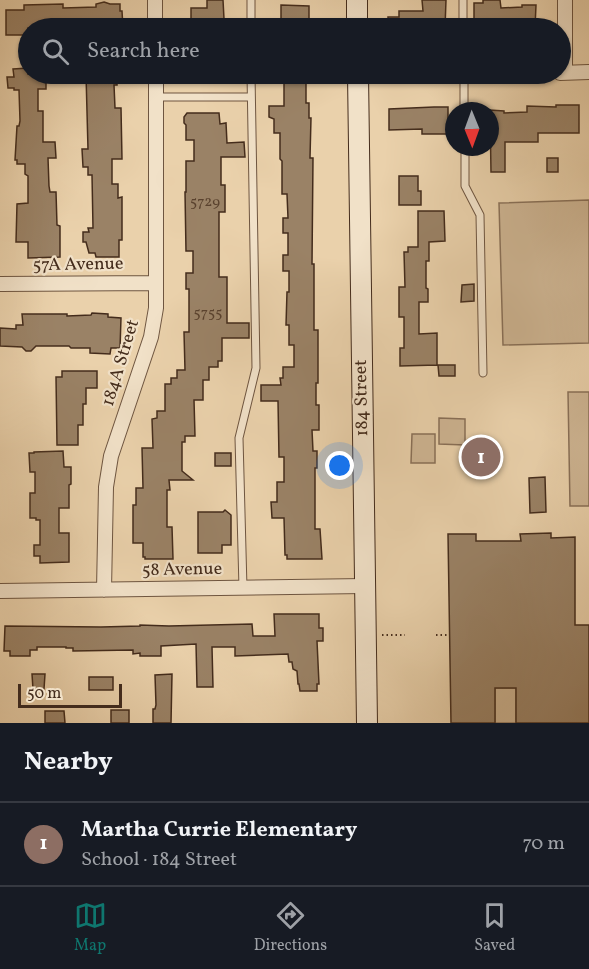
<!DOCTYPE html>
<meta charset="utf-8">
<style>
body{margin:0;font-family:Vollkorn,serif;background:#20242c;color:#f1f3f6}
.compass{position:absolute;left:445px;top:102px;width:54px;height:54px;border-radius:50%;background:#171b24;box-shadow:0 2px 4px #0004;rotate:179deg}
.scale{position:absolute;left:18px;bottom:15px;width:104px;box-sizing:border-box;padding-left:6px;border:3px solid #442c1c;border-top:0;font-size:16px;line-height:21px;white-space:nowrap;color:#442c1c;-webkit-text-stroke:4px #f1e1c8;paint-order:stroke}
.you{position:absolute;left:340px;top:466px;width:21px;height:21px;margin:-15px;border:4px solid #fff;border-radius:50%;background:#1a73e8;box-shadow:0 0 0 9px #1a73e833}
.badge{display:grid;place-items:center;width:39px;height:39px;border-radius:50%;background:#0f766e;color:#fff;font-size:20px;font-weight:700}
.pin{position:absolute;translate:-50% -50%;border:3px solid #fff;box-shadow:0 2px 6px #0006}
.list{margin:0;padding:0;list-style:none}
h2{display:flex;justify-content:space-between;align-items:center;height:78px;margin:0;padding:0 24px;font-size:26px}
h2 small{font-size:20px;font-weight:400;color:#9ea1a6}
.list li{display:grid;grid-template-columns:39px 1fr auto;gap:18px;align-items:center;box-sizing:border-box;height:84px;padding:0 24px;border-top:2px solid #363941}
.list b{display:block;font-size:22px;white-space:nowrap}
.list p{margin:0;font-size:20px;white-space:nowrap;color:#9ea1a6}
.list em{font-size:20px;font-style:normal;color:#9ea1a6}
.icon{flex:none;width:33px;height:33px;fill:none;stroke:currentColor;stroke-width:2;stroke-linecap:round;stroke-linejoin:round}
.map{position:relative;flex:none;width:589px;height:723px;overflow:hidden}
.search{position:absolute;background:#171b24;box-shadow:0 2px 4px #0004;left:18px;right:18px;top:18px;height:66px;display:flex;align-items:center;gap:15px;box-sizing:border-box;padding:0 21px;border-radius:33px;color:#9ea1a6;font-size:22px}
.sheet{height:162px;background:#171b24}
nav{display:flex;justify-content:space-around;align-items:center;box-sizing:border-box;height:84px;border-top:2px solid #363941;background:#171b24;font-size:16px;color:#9ea1a6}
nav a{display:grid;justify-items:center;gap:3px}
nav .on{color:#0f766e}
.map>svg:first-child{display:block}
.green{fill:#ceb593;stroke:#897058;stroke-width:1.5}
.building{fill:#9a8266;stroke:#442c1c;stroke-width:1.5}
.lines{fill:none;stroke-linecap:round;stroke-linejoin:round}
.service-casing{stroke:#6e5540;stroke-width:9}
.minor-casing{stroke:#6e5540;stroke-width:16}
.secondary-casing{stroke:#442c1c;stroke-width:22}
.path{stroke:#442c1c;stroke-width:2;stroke-dasharray:1.5 3;stroke-linecap:butt}
.service{stroke:#f1e1c8;stroke-width:7}
.minor{stroke:#f1e1c8;stroke-width:14}
.secondary{stroke:#f1e1c8;stroke-width:20}
.labels{text-anchor:middle;dominant-baseline:central;stroke-width:4.5;stroke-linejoin:round;paint-order:stroke}
.number-label{font-size:15px;fill:#5a422e}
.street-label{font-size:18px;fill:#442c1c;stroke:#f1e1c8}
</style>
<div class="map">
<svg width="589" height="723" viewBox="0 0 589 723">
<rect width="100%" height="100%" fill="#ead1ab"/>
<filter id="stains"><feTurbulence type="fractalNoise" baseFrequency=".00333" numOctaves="4"/><feColorMatrix values="0 0 0 0 .2 0 0 0 0 .09 0 0 0 0 .02 0 0 0 .5 -.17"/></filter>
<radialGradient id="worn" r=".72"><stop offset=".6" stop-color="#630" stop-opacity="0"/><stop offset="1" stop-color="#630" stop-opacity=".3"/></radialGradient>
<path class="green" d="M589 200V343L503 345 499 203Z
M568 392H589V506H570Z
M439 418 465 419V445L439 444Z
M412 434H435V463H411Z
M495 688H516V723H495Z"/>
<path class="building" d="M207 0H223L224 19 222 21V28H191V8H207Z
M422 0H446L445 28H388V17H399V11H423Z
M483 0H500L501 8 522 7V5H536L535 28H487V25L474 26V3H483Z
M104 2 110 4H120V11H122L123 28H28V35H6V10H24V5L63 4V8L96 7V4Z
M281 5 309 6V28H281Z
M28 68V74H46V89H38V111H43V142H55L56 158H48L49 186 50 192H56L57 225 60 226V257L28 258V242H16L17 204 28 203V176L25 174V164H17V160H15L17 126H19L20 121 19 90H14V88H8L7 77H14L13 69Z
M86 74H117V85H114L115 108H121L122 159H112V184H118V198L122 197V240H119V257H96L95 253H89L86 242H83V232H89L88 228H93L92 175H88V167H83L82 149H88Z
M284 74H306V103H309V118H311L310 158H313L312 264H314V330H318V383H316V405H319V430H312L313 451H317V468H315V529H320L322 559H287V555H285L284 518H272L271 502H277V482H284V457H279L278 401H261V385H281L280 378H283V367H294V345H289V325H286L287 292H289V271H283V255H288V233H283V218H288L287 194H282V161L280 159V133H274V119L269 117V106H284Z
M556 105H579V133H538V142H505V172H491L490 110 504 111V113L527 112V106L556 107Z
M434 107H448V120H453V131H448V134H422V129L389 130V109Z
M187 113H219L220 124 226 123 227 143 244 142 245 157H221V185H225V212H219V277H227V323H249V338H222V361H218V367H209V380H203V400H194L195 436H185V442H182V471L193 480H169L170 490H167V527H172L173 559H145V557H143V543H133V505H136V488H143L142 448H153L152 419 157 418V411H165V384H171V378H177V370H185L184 332H189V289H186V273H193V251H186L185 192H186V161H194V140H186V125L184 123V117Z
M547 158H558V172H547Z
M399 176H418V191H421V205H399Z
M418 211H444L445 241 429 242V261H426V288L428 289V302H419V334L437 333V365L400 366V348H404V317H399V287H405L404 252H408V247H418Z
M474 284V301L461 302 462 285Z
M92 313 108 314V317L121 318 120 348H111L110 354 90 353V348H71L69 346H36L31 351H26L22 347 0 346V328L16 329V325H23L22 314H67V316L91 315Z
M438 365H455V376H439Z
M62 371H97V388H86V404H83V425H78V445H57L56 377H62Z
M63 451 64 467H71V484L69 485V508H59V533H69V562L40 563V556H34V545H40V520H36V518H30V493H35V472H30L29 453H34V452Z
M215 453H231V466H215Z
M545 477 546 512 530 513 529 478Z
M225 510 231 515V545H222V553H198V512H223Z
M551 533V538L575 537V625H589V723H516V688H495V723H451L448 534H476V541H521L520 534Z
M274 614H319V628H323V641H317L319 684H317V691H300L299 684H298L297 671 293 669 292 662H289L288 654 235 656V647H212L213 687H197L196 644 161 646V656H140V653L133 654V650L73 651V648H66V647H37V650H30V656H10V651H4L5 626 101 627 140 626V625L169 626 252 624 253 636H275Z
M32 674H45L44 689H33Z
M172 674 171 723H153V709H155L156 705 155 675Z
M89 677H113V690H89Z
M111 710H129V723H111Z
M45 711H64L65 723H45Z"/>
<g class="lines">
<defs>
<path id="service" d="M251 0V28
M463 0V28
M464 74V111
M156 97H251
M465 147V186L480 215 483 373
M243 588 239 438 256 368 251 74"/>
<path id="minor" d="M155 0V28
M565 0V73
M560 73 589 72
M358 75 521 74
M0 284 156 283
M104 590 106 487 111 456 151 337 156 308V74
M0 591 365 586"/>
<path id="secondary" d="M357 0V28
M358 74 367 723"/>
</defs>
<use href="#service" class="service-casing"/>
<use href="#minor" class="minor-casing"/>
<use href="#secondary" class="secondary-casing"/>
<path class="path" d="M382 635H405
M436 635H450"/>
<use href="#service" class="service"/>
<use href="#minor" class="minor"/>
<use href="#secondary" class="secondary"/>
</g>
<g class="labels">
<g class="number-label">
<text x="205" y="202">5729</text>
<text x="208" y="313">5755</text>
</g>
<g class="street-label">
<text transform="translate(78 265) rotate(-1)">57A Avenue</text>
<text transform="translate(121 363) rotate(-73)">184A Street</text>
<text transform="translate(362 398) rotate(-91)">184 Street</text>
<text transform="translate(182 570) rotate(-1)">58 Avenue</text>
</g>
</g>
<rect width="100%" height="100%" filter="url(#stains)"/>
<rect width="100%" height="100%" fill="url(#worn)"/>
</svg>
<svg class="compass" viewBox="-18 -18 36 36"><path d="M0-13l5 13h-10z" fill="#e53935"/><path d="M0 13l5-13h-10z" fill="#9ea1a6"/></svg>
<div class="scale">50 m</div>
<div class="you"></div>
<div class="pin badge" style="left:481px;top:457px;background:#8d6e63">1</div>
<div class="search"><svg class="icon" aria-label="search" viewBox="0 0 24 24"><circle cx="10" cy="10" r="6"/><path d="M15 15l6 6"/></svg>Search here</div>
</div>
<section class="sheet">
<h2>Nearby<small></small></h2>
<ul class="list">
<li><span class="badge" style="background:#8d6e63">1</span><div><b>Martha Currie Elementary</b><p>School · 184 Street</p></div><em>70 m</em></li>
</ul>
</section>
<nav>
<a class="on"><svg class="icon" aria-label="map" viewBox="0 0 24 24"><path d="M3 6l6-2 6 2 6-2v14l-6 2-6-2-6 2zM9 4v14M15 6v14"/></svg>Map</a>
<a><svg class="icon" aria-label="directions" viewBox="0 0 24 24"><path d="M12 3l9 9-9 9-9-9zM9 14v-3h6M13 9l2 2-2 2"/></svg>Directions</a>
<a><svg class="icon" aria-label="saved" viewBox="0 0 24 24"><path d="M7 4h10v16l-5-4-5 4z"/></svg>Saved</a>
</nav>
